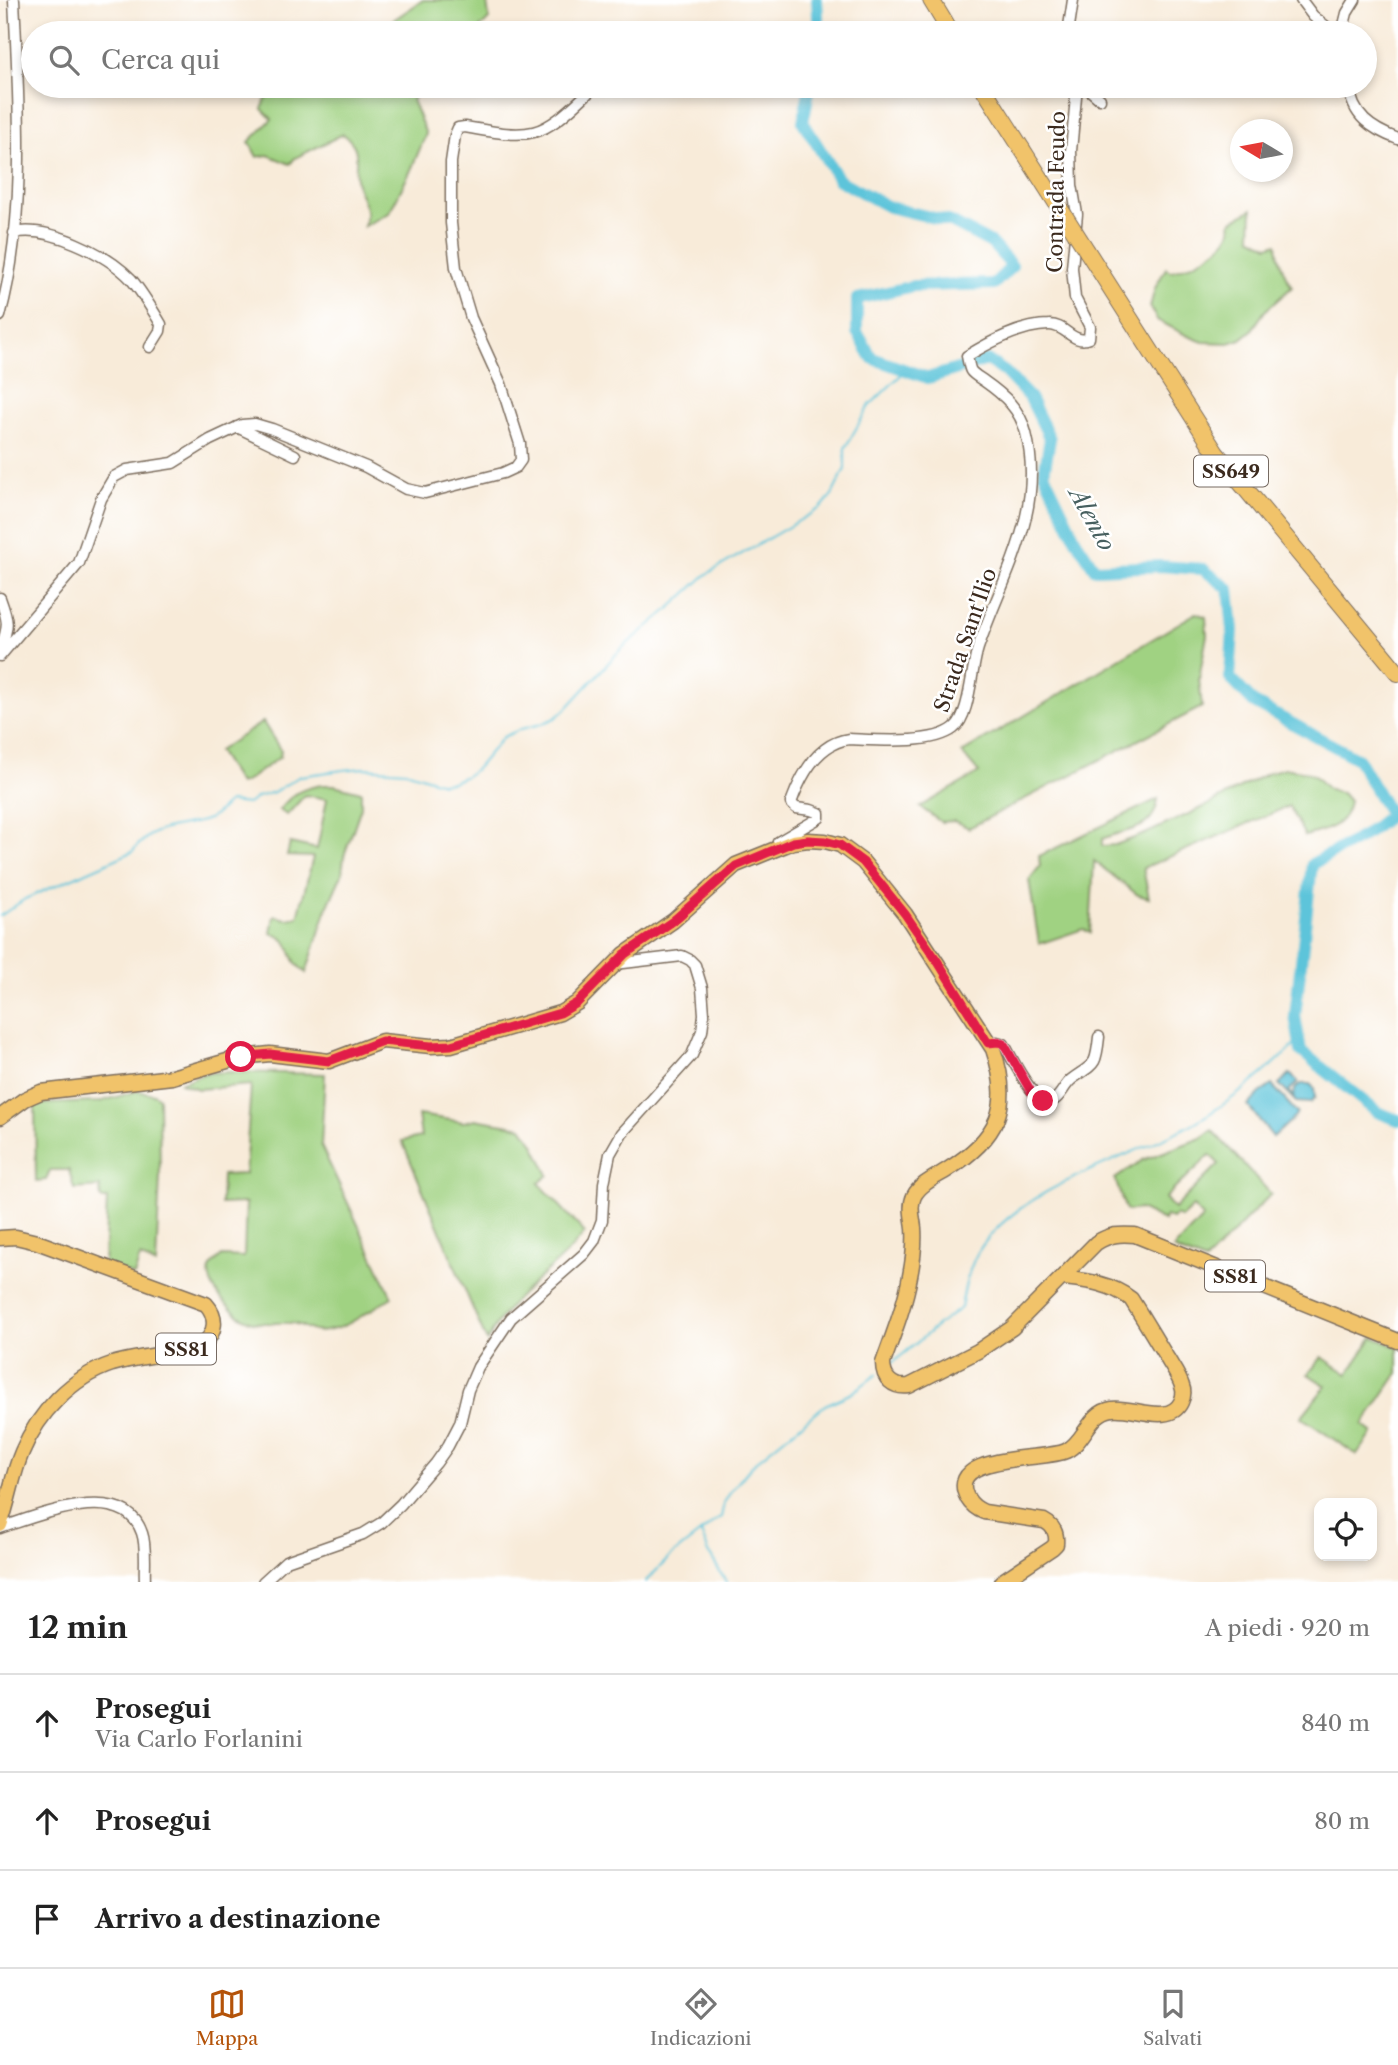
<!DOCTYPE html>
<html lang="it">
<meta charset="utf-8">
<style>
body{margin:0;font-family:"Libre Caslon Text",serif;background:#f2f2f2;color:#222}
.controls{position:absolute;right:21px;bottom:21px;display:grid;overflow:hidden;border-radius:14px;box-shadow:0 4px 10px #0003}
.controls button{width:63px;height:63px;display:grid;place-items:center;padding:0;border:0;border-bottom:2px solid #e0e0e0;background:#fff;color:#222;font:35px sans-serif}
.compass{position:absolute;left:1230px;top:119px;width:63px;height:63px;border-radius:50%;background:#fff;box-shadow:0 4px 10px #0003;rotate:280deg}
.stop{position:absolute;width:21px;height:21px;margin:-16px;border:5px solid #e11d48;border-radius:50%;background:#fff}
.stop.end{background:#e11d48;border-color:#fff;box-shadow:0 2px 7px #0008}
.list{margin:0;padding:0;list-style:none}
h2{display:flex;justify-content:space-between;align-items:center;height:91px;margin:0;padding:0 28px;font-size:30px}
h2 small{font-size:23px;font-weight:400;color:#767676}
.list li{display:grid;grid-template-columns:46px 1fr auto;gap:21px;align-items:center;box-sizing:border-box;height:98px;padding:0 28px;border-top:2px solid #e0e0e0}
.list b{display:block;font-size:26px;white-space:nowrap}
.list p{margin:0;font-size:23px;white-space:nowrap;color:#767676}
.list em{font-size:23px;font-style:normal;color:#767676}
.icon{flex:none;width:38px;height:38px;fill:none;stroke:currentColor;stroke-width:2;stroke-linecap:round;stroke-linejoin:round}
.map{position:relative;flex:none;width:1398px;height:1582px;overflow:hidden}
.search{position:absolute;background:#fff;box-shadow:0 4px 10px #0003;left:21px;right:21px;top:21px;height:77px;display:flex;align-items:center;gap:18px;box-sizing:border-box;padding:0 24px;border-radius:38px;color:#767676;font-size:26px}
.sheet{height:385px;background:#fff}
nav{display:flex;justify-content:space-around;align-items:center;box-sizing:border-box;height:98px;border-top:2px solid #e0e0e0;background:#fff;font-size:19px;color:#767676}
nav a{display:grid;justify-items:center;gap:4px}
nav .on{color:#b45309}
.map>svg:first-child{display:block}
.green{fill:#a0d282;stroke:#6e7e50;stroke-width:2;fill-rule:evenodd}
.water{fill:#5dc4da;stroke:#4c777c;stroke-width:2}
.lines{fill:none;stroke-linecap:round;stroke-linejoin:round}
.stream{stroke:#5dc4da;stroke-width:2}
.river{stroke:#5dc4da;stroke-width:12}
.minor-casing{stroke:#7d6e5f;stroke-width:13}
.major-casing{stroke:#7d6e5f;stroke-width:17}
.highway-casing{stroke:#7d6e5f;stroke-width:18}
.minor{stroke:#fff;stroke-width:10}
.major{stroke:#f1c36a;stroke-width:14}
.highway{stroke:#f1c36a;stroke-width:16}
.highway-bridge-casing{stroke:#7d6e5f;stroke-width:18;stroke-linecap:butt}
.highway-bridge{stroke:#f1c36a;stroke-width:16}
.route{stroke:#e11d48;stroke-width:9}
.labels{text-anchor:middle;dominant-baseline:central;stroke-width:5;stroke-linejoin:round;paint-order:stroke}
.shield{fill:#fff;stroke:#766a62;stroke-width:2}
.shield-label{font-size:19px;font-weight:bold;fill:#3b2a1e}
.street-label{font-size:21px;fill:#3b2a1e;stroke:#fff}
.water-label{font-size:23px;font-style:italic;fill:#476060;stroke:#fff}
</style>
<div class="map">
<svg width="1398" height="1582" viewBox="0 0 1398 1582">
<rect width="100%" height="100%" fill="#fff"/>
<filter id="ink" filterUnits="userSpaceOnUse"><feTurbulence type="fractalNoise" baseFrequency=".0143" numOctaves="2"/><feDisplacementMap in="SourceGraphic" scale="14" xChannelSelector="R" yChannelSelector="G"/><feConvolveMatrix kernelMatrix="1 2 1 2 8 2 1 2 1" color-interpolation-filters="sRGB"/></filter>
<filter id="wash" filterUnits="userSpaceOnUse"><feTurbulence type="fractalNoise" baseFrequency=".00686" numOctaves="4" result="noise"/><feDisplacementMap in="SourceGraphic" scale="28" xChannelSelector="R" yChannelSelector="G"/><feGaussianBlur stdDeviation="1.57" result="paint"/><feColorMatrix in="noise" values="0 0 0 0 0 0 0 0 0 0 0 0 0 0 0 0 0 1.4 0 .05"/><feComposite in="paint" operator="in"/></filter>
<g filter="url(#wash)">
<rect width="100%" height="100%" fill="#f8ebd9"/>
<path class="green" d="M423 0H487L489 19 475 33H374Z
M280 86H425L412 100 426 134 411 170 389 213 364 226C372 207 358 197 356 179 354 159 363 149 343 134L295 158 290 164 268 155 257 157 249 142 272 119 262 109 266 99Z
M1252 209 1251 237 1268 246 1277 243C1278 260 1283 273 1292 287L1265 311 1251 331 1241 339 1229 343 1203 342 1188 336 1157 320 1150 307 1155 288 1166 268 1170 271C1189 269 1237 244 1231 222Z
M1196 613 1206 617 1207 635 1199 679 1202 707 969 828 954 821 941 822 920 807 979 773 962 753Z
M263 722 281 751 280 757 245 782 239 784 218 751Z
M1284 768C1292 770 1306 770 1313 775 1326 784 1323 791 1342 793L1349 801C1346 826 1327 830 1305 836L1289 806 1143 868 1149 898 1138 895 1094 861 1090 933 1083 929 1039 944 1029 880 1040 866 1039 856 1158 799C1154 833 1127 828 1102 839V846L1115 845 1145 834 1204 807 1268 773Z
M322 785H334L361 792V807L344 856 342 874 327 908 306 973C283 956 299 943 271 933L274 916 287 919 298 917 313 857 287 856 290 843 317 849 327 799 305 795 287 815 279 810C293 793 300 789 322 785Z
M232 1072 325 1074 321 1146 392 1297C371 1309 350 1327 326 1331 310 1334 309 1327 296 1324 283 1321 267 1325 253 1322 238 1319 201 1285 211 1267 212 1264 219 1259 222 1256L244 1257 246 1203 221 1204 222 1175 245 1174 251 1085 198 1089 180 1083 206 1073Z
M137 1091 154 1094 159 1098 160 1176 156 1265 140 1257 134 1276 104 1264 107 1199H101L100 1187 74 1189 69 1170H50L46 1180 36 1181 35 1104 99 1102Z
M418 1115 464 1122 475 1119 522 1127 534 1144 549 1175 539 1183 585 1233C552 1275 511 1290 487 1342L402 1141 421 1137Z
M1212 1130 1271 1194 1205 1262 1173 1249 1203 1217 1193 1207 1181 1218 1176 1215 1172 1219 1166 1216 1164 1221 1140 1209 1126 1211 1115 1179 1143 1160 1201 1138ZM1210 1155 1219 1164 1174 1209 1165 1198Z
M1373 1337 1398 1347V1373L1363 1425 1373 1433 1357 1455 1301 1417 1326 1386 1308 1374 1322 1357 1348 1374Z"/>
<path class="water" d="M1290 1074 1298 1082 1289 1091 1294 1097 1295 1089 1300 1084H1310L1314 1088 1315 1098 1310 1103 1296 1102 1279 1084Z
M1272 1085 1297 1113 1295 1117 1273 1137 1248 1106 1260 1093Z"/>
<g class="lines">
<path class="stream" d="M0 916 25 899 132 852C157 821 175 831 208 819 217 816 222 807 229 802L248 804 257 797 274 792 300 776 343 770 364 768 406 771 442 783 452 782 466 776 477 768 503 737 521 729 541 724 555 718 566 709 621 649 669 609 707 574 821 508 832 495 845 469V448L869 406 906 370
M889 1365C914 1347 935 1325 961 1308 964 1289 968 1269 978 1252 1019 1185 1129 1160 1194 1123 1233 1101 1267 1071 1299 1041
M701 1533 709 1553 726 1582
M645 1582 671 1556 721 1517 724 1503 731 1491 755 1462 825 1405 852 1393 877 1374"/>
<path class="river" d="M817 0 819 33
M810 86 803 122 839 180 889 207 951 222 991 243 1012 266 994 284 913 286 857 299V332L872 358 928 378 987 360 1005 372 1030 398 1050 439 1044 473 1076 540 1095 569 1161 566 1203 569 1229 589 1233 630 1230 678 1254 703 1358 759 1390 815 1365 835 1312 864 1295 1016 1301 1051 1377 1112 1398 1120"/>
</g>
</g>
<g filter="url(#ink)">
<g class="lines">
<defs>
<path id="minor" d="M1301 0 1313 16 1334 33
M1068 33 1073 0
M1342 33 1347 13 1355 0
M1085 86 1100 99
M1349 86C1352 116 1371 129 1398 139
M14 233C48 225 107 254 131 279 142 292 152 309 161 324L160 331 150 347
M0 316C27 216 19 103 14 0
M237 427 295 455
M0 598C8 620 10 626 0 648
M0 656 79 563 101 499 114 477 127 470 173 463 210 440 242 425 255 424 272 429 366 467 406 489 425 493 503 473 516 467 521 460 520 444 501 384 471 318 456 268 451 223V162L455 135 458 128 465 127C533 139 539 140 590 91
M778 842 819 818V813L811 810 796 808 791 803C801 775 818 743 849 739 876 740 933 745 954 728 970 716 971 669 978 648 1002 577 1046 511 1026 433 1020 409 1004 395 984 381 980 378 974 375 971 371 969 368 968 360 967 356 990 342 1021 325 1049 325 1065 324 1073 345 1089 338L1090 327 1075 298 1072 268 1077 214 1072 185 1071 151 1077 86
M988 1043 997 1042 1004 1044C1013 1059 1035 1110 1054 1100 1062 1095 1064 1085 1072 1079 1095 1063 1096 1066 1099 1037
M0 1528C35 1517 124 1479 142 1533 147 1547 144 1567 145 1582
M263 1582 286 1561 363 1534 381 1523 401 1504 436 1463 448 1446 460 1423 468 1390 478 1367 511 1318 584 1254 594 1241 602 1220 604 1183 610 1154 622 1133 692 1055 702 1031 704 1014 702 988 695 965 690 960 682 956 615 964"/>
<path id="major" d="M0 1117 25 1099 41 1092 172 1077 241 1057 270 1054 329 1061 382 1041 431 1046 451 1045 560 1013 577 1003 625 954 673 921 736 865 793 842 808 840 825 841 840 845 863 862 905 914 993 1049C1013 1107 998 1138 947 1170 936 1177 920 1184 914 1196 909 1207 913 1217 914 1228 915 1242 913 1261 910 1276 905 1305 893 1335 883 1363 883 1379 893 1388 909 1386L978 1351 1012 1328 1096 1243C1110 1234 1119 1234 1135 1235L1398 1341
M0 1238 16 1237 37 1242 206 1304C218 1317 216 1334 202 1345 173 1355 142 1355 112 1364 72 1377 38 1413 22 1452 12 1475 9 1501 0 1525
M1001 1582 1052 1548 1056 1544C1057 1533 1054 1526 1044 1521L984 1512C977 1509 972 1506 968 1499 942 1453 1045 1461 1066 1451 1085 1442 1089 1412 1112 1409 1132 1406 1170 1426 1181 1402 1184 1396 1184 1391 1182 1386 1179 1376 1172 1367 1167 1358 1155 1338 1143 1318 1131 1299 1110 1283 1088 1281 1063 1278"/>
<path id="highway" d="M931 0 951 33
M982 86 1022 149
M1087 251 1216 453 1398 673"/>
</defs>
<use href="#minor" class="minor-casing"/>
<use href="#major" class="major-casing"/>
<use href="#highway" class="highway-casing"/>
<use href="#minor" class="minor"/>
<use href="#major" class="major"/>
<use href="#highway" class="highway"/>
<defs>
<path id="highway-bridge" d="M1022 149 1087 251"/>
</defs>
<use href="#highway-bridge" class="highway-bridge-casing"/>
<use href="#highway-bridge" class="highway-bridge"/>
</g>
</g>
<g class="lines" filter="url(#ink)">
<path class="route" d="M241 1057 270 1054 329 1061 382 1041 431 1046 451 1045 560 1013 577 1003 625 954 673 921 736 866 793 842 808 840 825 841 840 845 863 862 905 914 938 962 988 1043 998 1042 1004 1044 1033 1095 1043 1101"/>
</g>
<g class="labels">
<g class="shield">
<rect x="1194" y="455.5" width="74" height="31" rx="5"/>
<rect x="1205" y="1260.5" width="60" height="31" rx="5"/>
<rect x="156" y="1333.5" width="60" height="31" rx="5"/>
</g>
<g class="shield-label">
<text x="1231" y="471">SS649</text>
<text x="1235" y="1276">SS81</text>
<text x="186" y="1349">SS81</text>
</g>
<g class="street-label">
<text transform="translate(1056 192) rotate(-89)">Contrada Feudo</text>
<text transform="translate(965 640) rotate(-71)">Strada Sant'Ilio</text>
</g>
<g class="water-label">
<text transform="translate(1092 519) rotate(61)">Alento</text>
</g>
</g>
</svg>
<div class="controls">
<button><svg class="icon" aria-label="locate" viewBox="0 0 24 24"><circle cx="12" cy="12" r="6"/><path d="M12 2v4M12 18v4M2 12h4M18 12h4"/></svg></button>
</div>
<svg class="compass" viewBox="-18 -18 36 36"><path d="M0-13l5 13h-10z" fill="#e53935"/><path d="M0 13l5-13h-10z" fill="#767676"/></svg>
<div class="stop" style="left:241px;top:1057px"></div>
<div class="stop end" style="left:1043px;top:1101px"></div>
<div class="search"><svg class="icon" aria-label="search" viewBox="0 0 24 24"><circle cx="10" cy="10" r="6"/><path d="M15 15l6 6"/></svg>Cerca qui</div>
</div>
<section class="sheet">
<h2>12 min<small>A piedi · 920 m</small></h2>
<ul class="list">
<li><svg class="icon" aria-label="ahead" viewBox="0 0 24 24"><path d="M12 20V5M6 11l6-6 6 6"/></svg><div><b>Prosegui</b><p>Via Carlo Forlanini</p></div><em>840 m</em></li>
<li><svg class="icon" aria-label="ahead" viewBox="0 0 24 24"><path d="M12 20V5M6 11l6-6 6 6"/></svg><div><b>Prosegui</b></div><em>80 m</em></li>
<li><svg class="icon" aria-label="arrive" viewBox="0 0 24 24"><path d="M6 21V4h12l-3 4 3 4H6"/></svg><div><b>Arrivo a destinazione</b></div></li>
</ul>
</section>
<nav>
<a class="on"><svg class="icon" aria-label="map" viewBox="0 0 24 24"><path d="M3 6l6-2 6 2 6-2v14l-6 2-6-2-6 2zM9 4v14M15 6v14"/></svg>Mappa</a>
<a><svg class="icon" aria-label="directions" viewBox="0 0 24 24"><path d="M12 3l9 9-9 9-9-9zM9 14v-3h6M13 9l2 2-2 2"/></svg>Indicazioni</a>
<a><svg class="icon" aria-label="saved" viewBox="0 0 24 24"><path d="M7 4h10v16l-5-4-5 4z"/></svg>Salvati</a>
</nav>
